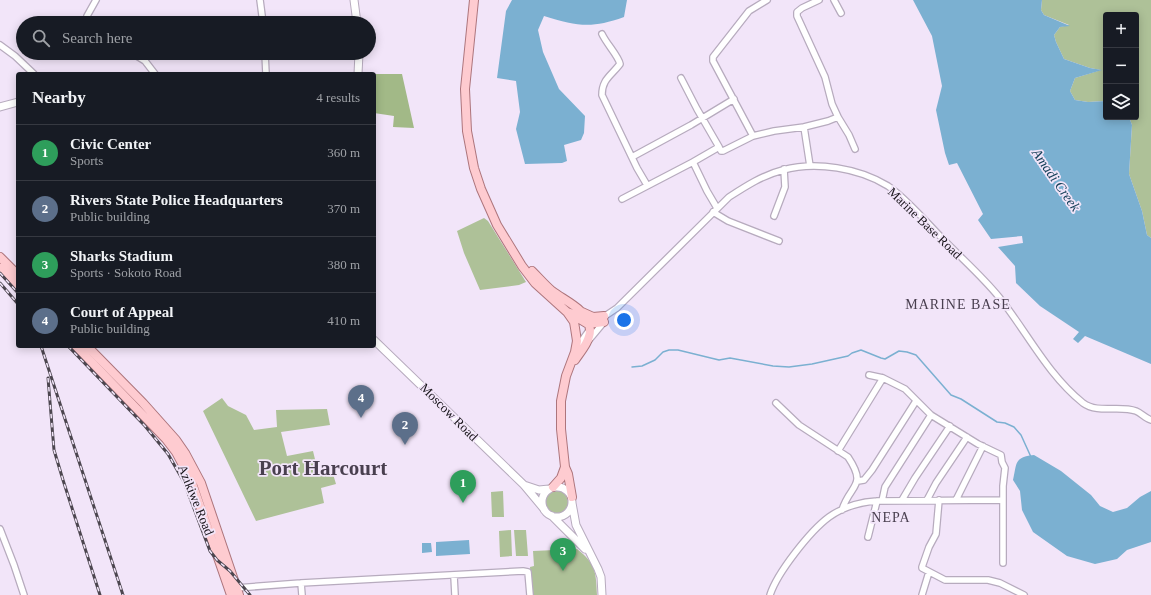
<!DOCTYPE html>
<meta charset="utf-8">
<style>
body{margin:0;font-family:"Times New Roman",serif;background:#242831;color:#f1f3f6}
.controls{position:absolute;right:12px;top:12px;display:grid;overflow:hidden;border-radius:4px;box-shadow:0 2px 10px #0003}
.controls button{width:36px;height:36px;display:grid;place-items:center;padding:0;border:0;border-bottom:1px solid #363941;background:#171b24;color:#f1f3f6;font:20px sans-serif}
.you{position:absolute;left:624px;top:320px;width:14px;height:14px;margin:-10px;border:3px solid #fff;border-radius:50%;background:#1a73e8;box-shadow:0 0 0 6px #1a73e833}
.badge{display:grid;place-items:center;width:26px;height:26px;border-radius:50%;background:#c492bf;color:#fff;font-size:13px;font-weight:700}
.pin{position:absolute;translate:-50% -33px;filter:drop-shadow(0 1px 2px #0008)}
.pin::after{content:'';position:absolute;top:21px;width:14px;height:12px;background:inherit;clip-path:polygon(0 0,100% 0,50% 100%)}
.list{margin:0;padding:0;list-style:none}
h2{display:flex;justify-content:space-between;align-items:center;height:52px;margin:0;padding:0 16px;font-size:17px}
h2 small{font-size:13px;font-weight:400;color:#9ea1a6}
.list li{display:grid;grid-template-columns:26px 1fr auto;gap:12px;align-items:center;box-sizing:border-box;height:56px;padding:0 16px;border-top:1px solid #363941}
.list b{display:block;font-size:15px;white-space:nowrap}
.list p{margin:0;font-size:13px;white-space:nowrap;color:#9ea1a6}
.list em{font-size:13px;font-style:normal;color:#9ea1a6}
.icon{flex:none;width:22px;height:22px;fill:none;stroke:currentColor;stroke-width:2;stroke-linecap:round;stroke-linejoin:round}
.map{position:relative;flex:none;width:1151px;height:595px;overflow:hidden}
.search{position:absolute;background:#171b24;box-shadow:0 2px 10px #0003;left:16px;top:16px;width:360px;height:44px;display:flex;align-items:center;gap:10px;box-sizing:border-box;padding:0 14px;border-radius:22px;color:#9ea1a6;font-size:15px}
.panel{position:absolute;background:#171b24;box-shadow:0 2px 10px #0003;left:16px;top:72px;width:360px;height:276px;border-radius:4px}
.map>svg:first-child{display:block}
.green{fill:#aec198}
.forest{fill:#a2b987}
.water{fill:#7bb0d1}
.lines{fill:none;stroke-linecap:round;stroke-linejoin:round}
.stream{stroke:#7bb0d1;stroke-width:1.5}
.street-casing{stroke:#b7abbe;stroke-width:8}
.secondary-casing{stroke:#b7abbe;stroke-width:9}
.primary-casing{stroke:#ad757c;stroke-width:10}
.street{stroke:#fff;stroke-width:5.5}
.secondary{stroke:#fff;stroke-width:7}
.primary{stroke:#fecbd0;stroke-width:8}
.rail-casing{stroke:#4c464f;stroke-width:3}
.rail{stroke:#f2e5f9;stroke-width:1.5;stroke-dasharray:4.5;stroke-linecap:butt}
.labels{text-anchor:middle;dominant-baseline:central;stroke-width:3.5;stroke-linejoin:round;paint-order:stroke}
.street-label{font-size:13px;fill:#18141a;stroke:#f2e5f9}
.water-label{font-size:14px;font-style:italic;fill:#164159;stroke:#f2e5f9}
.neighbourhood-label{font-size:14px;letter-spacing:1px;fill:#493f4f;stroke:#f2e5f9}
.town-label{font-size:21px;font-weight:bold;fill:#493f4f;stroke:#f2e5f9}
</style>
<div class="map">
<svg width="1151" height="595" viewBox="0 0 1151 595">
<rect width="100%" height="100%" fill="#f2e5f9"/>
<path class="green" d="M1042 0H1151V238L1147 235 1142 211 1129 174 1132 125 1129 117H1136V15H1106V101L1088 102 1075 100 1070 91 1075 78 1101 70 1090 68 1064 59 1056 42 1054 35 1060 27 1069 25 1044 15 1041 10Z
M484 218 488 221 526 282 519 285 480 290 464 253 457 231Z
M222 398 228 406 246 415 254 430 277 427 276 410 327 409 330 425 281 432 287 456 313 451 319 476 333 474 336 484 321 488 324 503 256 521 203 411Z
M503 491 504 517H492L491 492Z
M546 502a11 11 0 1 1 22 0a11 11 0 1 1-22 0Z
M511 530 512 556 500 557 499 531Z
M514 530H526L528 556H516Z
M577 549C596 564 596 572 597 595H532L530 567 534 566 533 551Z"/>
<path class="forest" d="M362 74H402L414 128 393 127 394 116 374 113V74Z"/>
<path class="water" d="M512 0H627L624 17C591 29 577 26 544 16L538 30 543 52 559 89 585 116 584 133 581 140 564 145 567 161 562 163 525 164 516 129 520 112 516 81 497 78 506 11Z
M913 0H1042L1041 10 1044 15 1070 26 1060 27 1054 35 1056 42 1064 59 1090 68 1102 70 1075 78 1070 91 1075 100 1088 102 1106 101V117H1129L1132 125 1129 174 1142 211 1147 235 1151 238V364L1085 336 1078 343 1073 339 1079 332 1040 306 1016 283 1015 266 998 247 1023 243 1022 236 991 239 978 220 983 214 957 163 949 165 945 153 936 110 942 86 932 36Z
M1034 455 1061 471 1091 495 1100 506 1113 512 1127 508 1140 497 1151 491V542L1127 550 1117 559 1095 564 1067 556 1033 532 1022 510 1020 491 1013 480C1017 463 1014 457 1034 455Z
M469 540 470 554 436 556V542Z
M422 543H431L432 552 422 553Z"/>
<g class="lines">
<path class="stream" d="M632 367 642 366 655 360 663 352 669 350H678L719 360 730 358 773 366 789 367 812 364 848 356 852 353 861 350 881 358 885 359 899 351 907 352 916 355 951 395 961 399 997 422 1005 423 1014 427 1021 435 1031 457"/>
<defs>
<path id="street" d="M260 0 263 23
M834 0 841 13
M88 23 87 16 96 0
M602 34C606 43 619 57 620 64 611 76 602 79 602 95L637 168 647 185
M0 45 15 56 34 74
M132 53 145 61 155 74
M265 53 266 74
M681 78 697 109 719 147 693 162 707 191 717 208
M838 117 849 135 855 149
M753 136 774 131 804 127
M719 147 721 151H723L753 136 713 61V57L749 11 767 0
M632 157 691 125 734 99
M810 166 804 127 828 121 838 117 832 104 825 77 797 16V12L802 8 819 0
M622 199 693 162
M713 212 728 221 779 241
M774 216 785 187 784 169
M602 318 617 308 729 197C746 186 763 175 783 170 816 161 859 168 888 186 907 199 926 222 942 238 961 258 982 276 999 297 1027 332 1047 374 1083 403 1098 414 1119 405 1136 411 1141 413 1145 418 1151 420
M589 340 604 322
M578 346 590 329
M869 375 883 378 905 389 931 415 978 444 1001 455 1002 462 1005 468 1003 486V563
M776 403 799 425 848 457C868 487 850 484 842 510
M838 451 883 378
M858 481 864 480 872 470 916 401
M902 500 915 478 950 426
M927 500 936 483 967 437
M939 500 936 534 929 547 922 567V568L945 580H988L1000 583 1024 595
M956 500 983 446
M882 501 885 487 931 415
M0 529 14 565 24 595
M868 537 877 501
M454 576 455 595
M301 583 302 595
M236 588 301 583 523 571 528 572 530 595
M770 595C777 573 810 531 829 517 843 507 860 502 877 501L1003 500
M922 595 929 572"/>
<path id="secondary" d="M354 0 357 23
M358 74 359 53
M0 107 18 102
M374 340 524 485 544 509
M524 485 539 490 549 489
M542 502a15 15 0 1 1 30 0a15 15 0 1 1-30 0Z
M572 503 576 525 598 569 601 577 602 595
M552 516 585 549"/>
<path id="primary" d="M474 0 465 89 467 131 474 168 481 189 497 225 522 266 535 283 567 312 574 322 575 328 577 341 575 352 566 376 561 401V429L565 467 568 474 572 497
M0 257 18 275
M0 268 18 286
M532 271C539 278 545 285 552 291 565 301 589 310 590 330 590 341 581 351 575 360
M582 312 593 317 604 316
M570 313 588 324 604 322
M76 346 166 439 176 452 191 480 231 595
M87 346 143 403 176 440 185 453 201 483 239 595
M553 487 561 478 565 467"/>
</defs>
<use href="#street" class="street-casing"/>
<use href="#secondary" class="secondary-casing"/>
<use href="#primary" class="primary-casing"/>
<use href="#street" class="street"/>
<use href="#secondary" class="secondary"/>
<use href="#primary" class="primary"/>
<defs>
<path id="rail" d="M0 273 18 293
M0 283 18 304
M41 346 123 595
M68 346 145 426 168 454 184 482 210 551 217 560 230 571 250 595
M48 378 54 450 63 480 100 595"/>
</defs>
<use href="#rail" class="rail-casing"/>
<use href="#rail" class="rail"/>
</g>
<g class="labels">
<g class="street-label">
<text transform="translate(925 223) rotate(44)">Marine Base Road</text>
<text transform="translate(449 412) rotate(45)">Moscow Road</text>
<text transform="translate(196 500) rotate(68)">Azikiwe Road</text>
</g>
<g class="water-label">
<text transform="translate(1056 180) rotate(55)">Amadi Creek</text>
</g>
<g class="neighbourhood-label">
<text x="958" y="304">MARINE BASE</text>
<text x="891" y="517">NEPA</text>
</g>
<g class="town-label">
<text x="323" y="468">Port Harcourt</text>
</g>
</g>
</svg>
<div class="controls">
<button>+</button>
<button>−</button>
<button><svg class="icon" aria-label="layers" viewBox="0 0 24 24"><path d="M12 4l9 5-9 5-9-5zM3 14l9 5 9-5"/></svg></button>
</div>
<div class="you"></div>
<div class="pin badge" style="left:463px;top:503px;background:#2e9e5b">1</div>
<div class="pin badge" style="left:405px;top:445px;background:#5c6f8a">2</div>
<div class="pin badge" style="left:563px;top:571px;background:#2e9e5b">3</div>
<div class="pin badge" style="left:361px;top:418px;background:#5c6f8a">4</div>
<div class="search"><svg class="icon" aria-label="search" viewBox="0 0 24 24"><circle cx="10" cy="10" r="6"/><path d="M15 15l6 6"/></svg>Search here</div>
<section class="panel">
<h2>Nearby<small>4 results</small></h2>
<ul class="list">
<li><span class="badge" style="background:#2e9e5b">1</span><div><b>Civic Center</b><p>Sports</p></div><em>360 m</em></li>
<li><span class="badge" style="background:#5c6f8a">2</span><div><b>Rivers State Police Headquarters</b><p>Public building</p></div><em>370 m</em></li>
<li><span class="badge" style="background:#2e9e5b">3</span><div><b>Sharks Stadium</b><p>Sports · Sokoto Road</p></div><em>380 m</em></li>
<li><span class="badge" style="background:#5c6f8a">4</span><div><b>Court of Appeal</b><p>Public building</p></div><em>410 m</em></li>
</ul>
</section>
</div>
